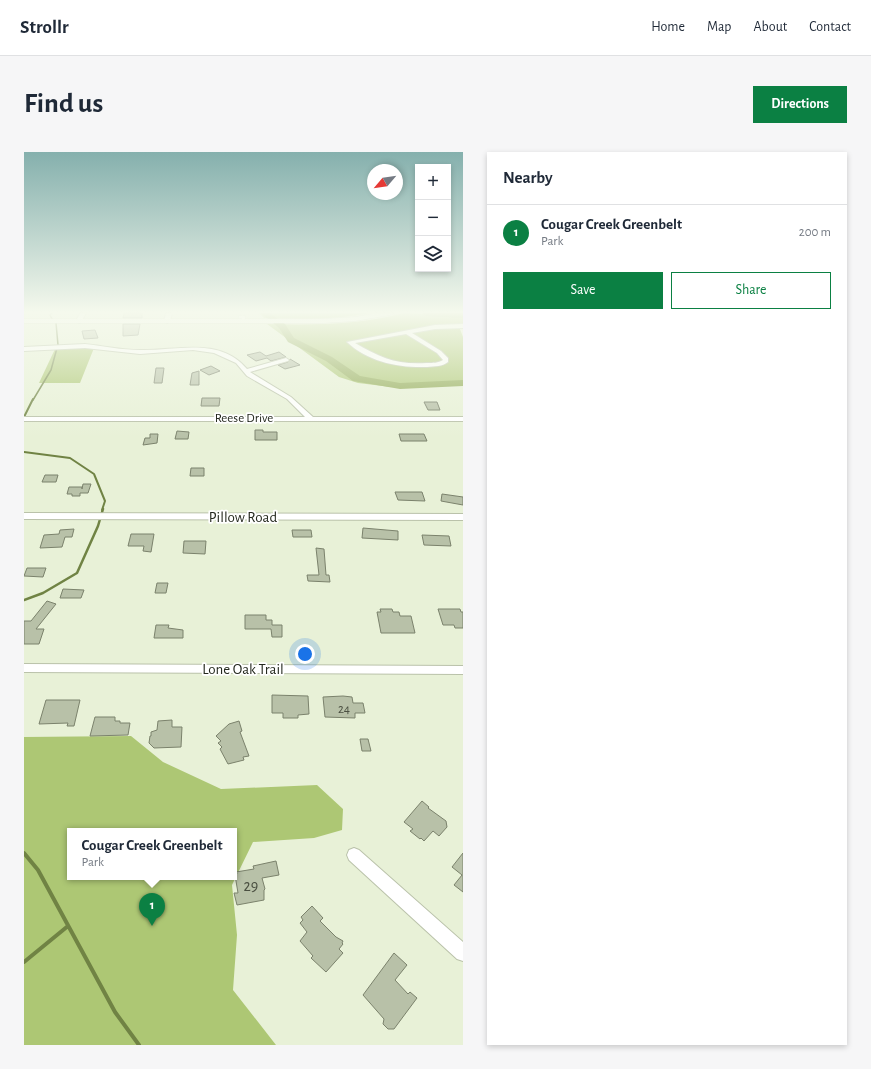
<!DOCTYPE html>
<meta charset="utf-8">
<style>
body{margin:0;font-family:"Alegreya Sans",sans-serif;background:#f6f6f7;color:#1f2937}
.controls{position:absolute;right:12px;top:12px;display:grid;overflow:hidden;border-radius:0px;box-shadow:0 2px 6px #0003}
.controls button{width:36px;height:36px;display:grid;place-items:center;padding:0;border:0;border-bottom:1px solid #e0e1e3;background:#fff;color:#1f2937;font:20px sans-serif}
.compass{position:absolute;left:343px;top:12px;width:36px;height:36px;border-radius:50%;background:#fff;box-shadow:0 2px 6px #0003;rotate:241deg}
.you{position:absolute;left:281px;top:502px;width:14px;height:14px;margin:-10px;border:3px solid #fff;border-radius:50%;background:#1a73e8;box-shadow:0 0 0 6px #1a73e833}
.badge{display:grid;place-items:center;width:26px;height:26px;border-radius:50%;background:#0b8043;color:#fff;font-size:13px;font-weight:700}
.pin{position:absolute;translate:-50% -33px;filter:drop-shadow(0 1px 2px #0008)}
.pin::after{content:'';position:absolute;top:21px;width:14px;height:12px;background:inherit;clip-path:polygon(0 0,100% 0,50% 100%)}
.popup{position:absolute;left:43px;top:676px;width:170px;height:52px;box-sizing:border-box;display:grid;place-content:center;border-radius:0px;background:#fff;filter:drop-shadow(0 1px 3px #0005);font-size:13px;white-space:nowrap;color:#747a83}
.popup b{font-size:15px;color:#1f2937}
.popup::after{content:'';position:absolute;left:50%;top:100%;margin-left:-8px;border:8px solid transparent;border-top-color:#fff}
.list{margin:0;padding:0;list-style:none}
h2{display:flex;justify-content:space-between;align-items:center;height:52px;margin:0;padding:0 16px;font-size:17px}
h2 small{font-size:13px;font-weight:400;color:#747a83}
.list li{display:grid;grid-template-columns:26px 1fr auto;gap:12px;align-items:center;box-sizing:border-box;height:56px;padding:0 16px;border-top:1px solid #e0e1e3}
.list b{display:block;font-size:15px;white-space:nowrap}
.list p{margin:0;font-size:13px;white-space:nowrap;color:#747a83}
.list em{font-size:13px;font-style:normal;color:#747a83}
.actions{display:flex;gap:8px;padding:12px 16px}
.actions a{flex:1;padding:9px 0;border:1px solid #0b8043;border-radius:0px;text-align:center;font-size:14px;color:#0b8043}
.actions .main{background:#0b8043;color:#fff}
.icon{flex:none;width:22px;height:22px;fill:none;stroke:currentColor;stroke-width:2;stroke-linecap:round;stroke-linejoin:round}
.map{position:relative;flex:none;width:439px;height:893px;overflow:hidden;border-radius:0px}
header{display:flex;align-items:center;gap:24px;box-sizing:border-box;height:56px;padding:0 20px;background:#fff;border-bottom:1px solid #e0e1e3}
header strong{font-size:19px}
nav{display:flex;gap:22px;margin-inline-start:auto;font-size:14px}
.intro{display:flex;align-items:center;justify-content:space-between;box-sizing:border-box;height:96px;padding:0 24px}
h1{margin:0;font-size:28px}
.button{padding:10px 18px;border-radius:0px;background:#0b8043;color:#fff;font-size:14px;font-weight:700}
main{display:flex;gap:24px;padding:0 24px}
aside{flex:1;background:#fff;border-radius:0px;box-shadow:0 2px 6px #0003}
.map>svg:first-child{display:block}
.green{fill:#adc774;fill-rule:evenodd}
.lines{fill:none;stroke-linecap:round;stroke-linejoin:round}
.stream-far3{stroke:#708344;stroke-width:1.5}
.stream-far2{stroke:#708344;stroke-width:2}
.stream-far1{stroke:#708344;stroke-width:2.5}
.stream{stroke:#708344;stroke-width:4}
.river{fill:#90a954;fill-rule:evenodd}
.building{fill:#b8c1a8;stroke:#7b826c}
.service-casing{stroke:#bac2aa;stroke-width:4}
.minor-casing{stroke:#bac2aa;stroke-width:2}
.secondary-casing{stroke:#bac2aa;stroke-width:1}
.service{stroke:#fff;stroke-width:3}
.minor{fill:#fff;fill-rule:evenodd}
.secondary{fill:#fff;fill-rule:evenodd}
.labels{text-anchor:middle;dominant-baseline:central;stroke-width:3.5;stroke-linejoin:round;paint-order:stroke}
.far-street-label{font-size:13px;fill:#25291f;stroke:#fff}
.number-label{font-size:13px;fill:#4a4f41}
.street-label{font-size:15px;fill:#25291f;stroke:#fff}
.near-number-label{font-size:16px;fill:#4a4f41}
</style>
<header>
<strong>Strollr</strong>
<nav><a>Home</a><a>Map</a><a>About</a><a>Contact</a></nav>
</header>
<div class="intro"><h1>Find us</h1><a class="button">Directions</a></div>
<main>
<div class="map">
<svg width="439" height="893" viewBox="0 0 439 893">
<rect width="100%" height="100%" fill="#e8f1d7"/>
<path class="green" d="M235 161H345C311 168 275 167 240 166Z
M380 161 439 164V172H434L439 185V233L367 235 334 231 315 225 243 172C290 173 334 173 380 161Z
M45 195 70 196 56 231H15L31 197Z
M107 584 139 610 197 637 293 633 319 657 318 678 290 686 229 690 208 733 213 783 209 838 252 893H0V585ZM46 679H210V725H46Z"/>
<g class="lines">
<path class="stream-far3" d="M28 161 26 163 28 167
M32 171 34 193
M9 248 27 218 33 196"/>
<path class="stream-far2" d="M0 265 9 247
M0 300 46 306 70 322 81 349 78 358"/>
<path class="stream-far1" d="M0 448 19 441 53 421 74 374 79 357"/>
<path class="stream" d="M0 701 14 718 91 860 115 893
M0 810 44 774"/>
<path class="river" d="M237 161H246L261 172 270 186 308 205 336 224 376 231 439 228V234L376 237 329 229 302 209 264 190 255 176Z
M398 161H439V166L402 164Z"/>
</g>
<path class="building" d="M100 161H118V166H99Z
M99 172H116L114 183 99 184Z
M71 178 74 186 60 187 58 179Z
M236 200 242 204 255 200 262 205 247 209 243 206 232 209 223 203Z
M266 207 276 213 261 217 254 213 264 210Z
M187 214 196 219 185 223 176 218Z
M132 216H140L138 231H130Z
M175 219V233H166L168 221Z
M178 246H196L195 254H177Z
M400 250H413L416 258H404Z
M231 278H239V280H253V288H231Z
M153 279 165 280 164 287H151Z
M126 282H134L133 291 119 293 121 286H126Z
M375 282H400L403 289H377Z
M167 316H180V324H166Z
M21 323H34L32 330H18Z
M59 332H67L64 341H56V344H48V342H43L45 335H58V337Z
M371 340H398L401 349 374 348Z
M418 342 439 345V353L417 349Z
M339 376 374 379V388L338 386Z
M50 377 48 385H41L38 395 16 396 20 383 35 382 36 378Z
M268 378H287L288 385H269Z
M107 382H130L127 400 119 399 120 394H104Z
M398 383 425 384 427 394 400 393Z
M160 389H182L181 402 159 401Z
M292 396 300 397 302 423H305L306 430 284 429 283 423H295Z
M3 416H22L19 425 0 424Z
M133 431H144L142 441H131Z
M39 437 60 438 57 446H36Z
M23 449 32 452 12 477H20L15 492H0V469H7Z
M356 457H368L369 460H375L376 464H387L391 481H357L353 460H357Z
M414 457H436L437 460H439V476H431L430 473H419Z
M221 463H242V468H248V473H258V485H248L247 477H221Z
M132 473H145L144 476 159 478V486H130Z
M248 543 284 544 285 562 274 563V566H259V561H248Z
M319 544 328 545 329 551H339L341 561H331V566L301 565 299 545Z
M22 548H56L50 574H43L44 571 15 572Z
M71 565H91V569H96V571H106L104 583 66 584Z
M148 568V575H158L157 595 130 596 125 591 126 584H127V580L133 578 134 569Z
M215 569 218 579 216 580 225 604 219 605 220 608 204 612 196 597 198 595 194 591 197 589 192 584 205 572Z
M336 587H344L347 599H338Z
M398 649 405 655 404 656 422 669 423 675 415 684 409 679 400 689 397 686 396 687 386 679 389 677 380 670Z
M439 701V740L430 733 438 723 428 715Z
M252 709 255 723 238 726 241 737 240 738V748L213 753 210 741H214L211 723 213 722 212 720 230 717 229 714Z
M288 754 299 766 296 769 312 785 319 789 318 791 319 792 315 797 319 801 302 820 287 806 289 804 276 789 283 780 276 771 279 768 277 765Z
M370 801 383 813 371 828 384 842 386 840 393 846 370 877H364L359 872 360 867 339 843Z"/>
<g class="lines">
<defs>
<path id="service" d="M216 165H220L219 169"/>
<path id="minor" d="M56 161H62L57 170 55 171 52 169Z
M142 161H148L146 169 143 171 140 169Z
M439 172V176L411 177 388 181 417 199 424 206V210C418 215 411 214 403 215 375 216 344 210 323 190L411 173ZM382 182 413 201 419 208C414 211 409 211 403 211 373 213 357 206 331 191Z
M61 192C79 194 98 198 116 198 153 199 195 184 223 217L262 206 265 208 264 209 226 220 267 245 289 265H439V269H0V265H281L263 247 223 224 212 211 190 201 169 198 116 202 61 196 0 199V195Z
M0 361 439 362V368L0 367Z
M0 512 439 514V522L0 520Z
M330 696 335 698 439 790V809L433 807 325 708 323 703 325 698Z"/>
<path id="secondary" d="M353 161H370L366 163 331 169 300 171H0V167H300L331 165Z"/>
</defs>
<use href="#service" class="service-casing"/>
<use href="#minor" class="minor-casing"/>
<use href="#secondary" class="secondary-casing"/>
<use href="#service" class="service"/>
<use href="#minor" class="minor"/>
<use href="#secondary" class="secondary"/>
</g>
<linearGradient id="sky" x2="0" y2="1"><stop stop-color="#85b0ad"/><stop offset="0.56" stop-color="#f5f9ed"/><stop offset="1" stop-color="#f5f9ed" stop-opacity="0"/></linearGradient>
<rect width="439" height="286" fill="url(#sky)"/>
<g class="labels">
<g class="far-street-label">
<text x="220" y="266">Reese Drive</text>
</g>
<g class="number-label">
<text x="320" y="557">24</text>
</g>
<g class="street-label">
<text x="219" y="365">Pillow Road</text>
<text x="219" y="517">Lone Oak Trail</text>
</g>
<g class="near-number-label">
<text x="227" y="734">29</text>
</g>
</g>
</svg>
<div class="controls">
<button>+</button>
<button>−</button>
<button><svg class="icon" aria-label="layers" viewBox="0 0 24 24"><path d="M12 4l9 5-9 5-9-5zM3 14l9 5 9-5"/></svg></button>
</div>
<svg class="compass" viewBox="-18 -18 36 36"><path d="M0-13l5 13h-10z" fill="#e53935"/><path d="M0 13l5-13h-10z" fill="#747a83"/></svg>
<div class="you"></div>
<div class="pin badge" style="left:128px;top:774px">1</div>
<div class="popup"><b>Cougar Creek Greenbelt</b>Park</div>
</div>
<aside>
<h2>Nearby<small></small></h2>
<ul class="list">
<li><span class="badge">1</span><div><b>Cougar Creek Greenbelt</b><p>Park</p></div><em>200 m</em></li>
</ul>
<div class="actions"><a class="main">Save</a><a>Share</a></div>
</aside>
</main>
